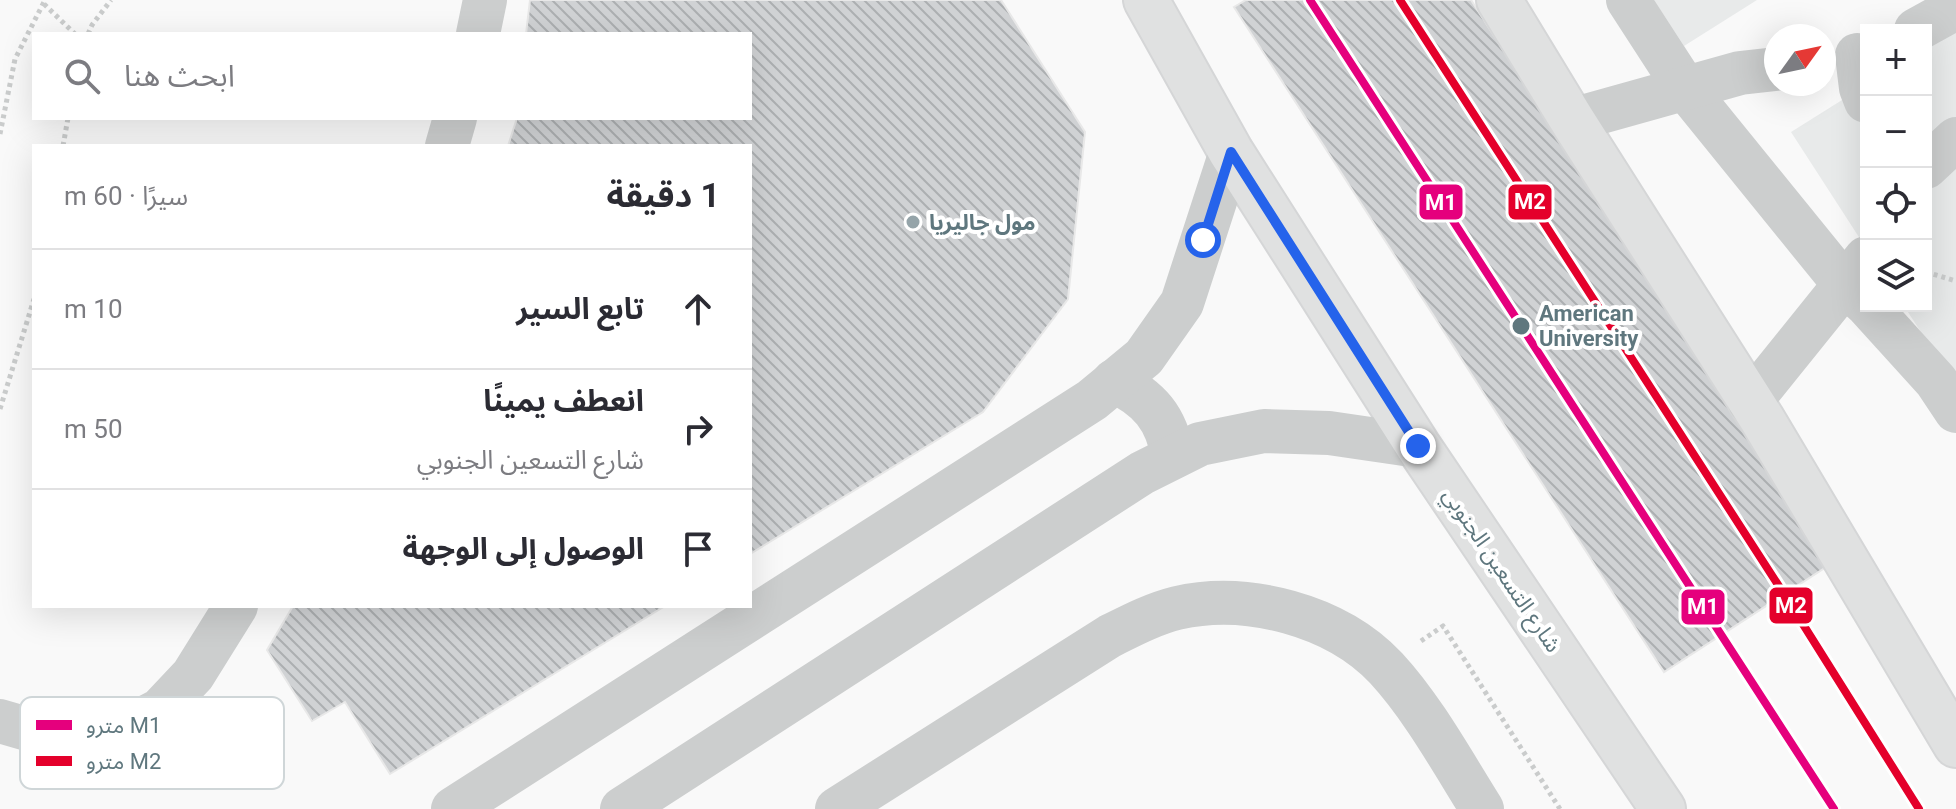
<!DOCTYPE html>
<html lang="ar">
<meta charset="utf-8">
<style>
body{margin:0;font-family:Roboto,"Noto Sans Arabic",sans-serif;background:#f2f2f3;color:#2b2b33;direction:rtl}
.controls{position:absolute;right:24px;top:24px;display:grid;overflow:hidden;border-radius:0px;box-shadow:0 8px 32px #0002}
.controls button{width:72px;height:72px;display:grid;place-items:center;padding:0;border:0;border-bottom:2px solid #e1e1e2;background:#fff;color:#2b2b33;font:40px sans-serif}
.compass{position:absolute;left:1764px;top:24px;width:72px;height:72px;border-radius:50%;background:#fff;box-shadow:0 8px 32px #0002;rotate:57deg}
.stop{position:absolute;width:24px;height:24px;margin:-18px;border:6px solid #2563eb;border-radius:50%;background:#fff}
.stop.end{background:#2563eb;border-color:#fff;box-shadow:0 2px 8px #0008}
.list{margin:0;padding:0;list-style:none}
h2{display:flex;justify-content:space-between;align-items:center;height:104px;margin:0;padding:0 32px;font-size:34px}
h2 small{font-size:26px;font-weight:400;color:#7c7c81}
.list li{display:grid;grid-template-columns:52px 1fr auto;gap:24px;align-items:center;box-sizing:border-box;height:120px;padding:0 32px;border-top:2px solid #e1e1e2}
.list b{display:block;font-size:30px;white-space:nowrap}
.list p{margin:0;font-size:26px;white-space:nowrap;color:#7c7c81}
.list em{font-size:26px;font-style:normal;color:#7c7c81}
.icon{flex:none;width:44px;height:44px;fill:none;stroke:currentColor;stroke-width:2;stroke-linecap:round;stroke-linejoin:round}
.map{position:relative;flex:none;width:1956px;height:809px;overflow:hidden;direction:ltr}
.search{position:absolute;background:#fff;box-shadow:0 8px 32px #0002;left:32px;top:32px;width:720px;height:88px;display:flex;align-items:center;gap:20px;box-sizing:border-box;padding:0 28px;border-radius:0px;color:#7c7c81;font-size:30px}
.panel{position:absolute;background:#fff;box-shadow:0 8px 32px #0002;left:32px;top:144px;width:720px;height:464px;border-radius:0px;direction:rtl}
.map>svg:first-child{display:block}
.built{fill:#e8eaea}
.building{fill:url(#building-back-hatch);stroke:#e8e8e8;stroke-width:2}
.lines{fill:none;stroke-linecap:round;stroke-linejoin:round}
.primary-casing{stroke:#d5d6d7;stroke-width:48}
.path{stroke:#cacccc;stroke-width:5;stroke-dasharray:4 4;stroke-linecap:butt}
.minor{stroke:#cccece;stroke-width:44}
.tertiary{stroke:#cccece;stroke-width:44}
.primary{stroke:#e0e1e1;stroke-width:44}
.metro-1-casing{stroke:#fff;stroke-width:14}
.metro-2-casing{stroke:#fff;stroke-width:14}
.metro-1{stroke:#e5007d;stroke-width:8}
.metro-2{stroke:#e4002b;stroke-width:8}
.route{stroke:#2563eb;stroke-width:10}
.poi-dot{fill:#95a4a9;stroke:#fff;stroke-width:3}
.stop-dot{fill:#5f777e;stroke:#fff;stroke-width:3}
.labels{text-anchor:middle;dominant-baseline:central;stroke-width:8;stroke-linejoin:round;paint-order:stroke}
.poi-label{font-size:22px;font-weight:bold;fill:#5f777e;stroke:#fff;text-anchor:start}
.stop-label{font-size:22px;font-weight:bold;fill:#5f777e;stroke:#fff;text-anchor:start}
.street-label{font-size:22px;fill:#5f777e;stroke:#fff}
.key{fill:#fff;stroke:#cfd6d8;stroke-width:2}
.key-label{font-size:22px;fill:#5f777e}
.line-badge{stroke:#fff;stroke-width:3}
.badge-label{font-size:22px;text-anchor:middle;font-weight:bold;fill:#fff}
</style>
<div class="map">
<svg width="1956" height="809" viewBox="0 0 1956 809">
<defs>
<pattern id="building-back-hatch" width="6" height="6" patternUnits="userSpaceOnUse" patternTransform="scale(2)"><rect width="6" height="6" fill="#d0d2d4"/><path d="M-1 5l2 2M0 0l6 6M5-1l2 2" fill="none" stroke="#acafb1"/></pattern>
</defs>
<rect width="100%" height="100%" fill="#f9f9f9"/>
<path class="built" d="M1654 0H1757L1684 46Z
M1956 28V386L1904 306H1926V47Z
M1866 85V248L1791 132Z"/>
<path class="building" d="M530 0H1001L1085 132 1068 299 983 412 750 554V146H508L517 118H750V34H526Z
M1246 0H1471L1834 562 1664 672 1234 7Z
M293 606H665L390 774 345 702 312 721 267 650Z"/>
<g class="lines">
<defs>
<path id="primary" d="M1146 0 1231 152 1418 446 1663 809
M1499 0 1572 120 1762 419 1956 745"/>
</defs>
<use href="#primary" class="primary-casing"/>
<path class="path" d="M44 4 75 34
M88 34 92 25 111 0
M0 134 15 59 45 0
M63 146 68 118
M1926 272 1956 281
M0 409 34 299
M1421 641 1443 626 1560 809"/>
<path class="minor" d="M1628 0 1685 88 1844 284 1866 304
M478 34 485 0
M447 146 455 118
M1868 306 1936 381 1956 411
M1114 381C1149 398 1167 418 1173 457
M0 721 58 738 112 735 160 710 193 675 236 606
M837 809 1110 636C1132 625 1153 614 1177 608 1247 592 1336 615 1386 668 1423 708 1453 763 1482 809"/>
<path class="tertiary" d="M1916 30 1956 8
M1857 55 1861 88 1866 101
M1572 120 1740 73 1776 69
M1926 167 1956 139
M1750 402 1866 258
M453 809 1092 400 1144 357 1182 303 1231 152
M622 809 1142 473 1200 444 1264 431 1329 433 1418 446"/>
<use href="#primary" class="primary"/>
<defs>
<path id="metro-1" d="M1310 0 1834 809"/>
<path id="metro-2" d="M1400 0 1784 594 1919 809"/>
</defs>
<use href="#metro-1" class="metro-1-casing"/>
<use href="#metro-2" class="metro-2-casing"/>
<use href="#metro-1" class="metro-1"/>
<use href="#metro-2" class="metro-2"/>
</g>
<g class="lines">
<path class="route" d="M1203 240 1231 152 1418 446"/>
</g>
<circle class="poi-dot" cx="913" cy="222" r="8"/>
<circle class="stop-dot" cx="1521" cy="326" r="10"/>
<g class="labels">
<g class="poi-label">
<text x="929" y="222">مول جاليريا</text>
</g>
<g class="stop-label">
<text x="1539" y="313">American<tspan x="1539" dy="25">University</tspan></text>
</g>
<g class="street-label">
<text transform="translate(1502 570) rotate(56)">شارع التسعين الجنوبي</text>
</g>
</g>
<rect x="20" y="697" width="264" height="92" rx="12" class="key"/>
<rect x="36" y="720" width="36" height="10" fill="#e5007d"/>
<rect x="36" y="756" width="36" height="10" fill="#e4002b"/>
<g class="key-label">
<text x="86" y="733">مترو M1</text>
<text x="86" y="769">مترو M2</text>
</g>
<g class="line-badge">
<rect x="1507" y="183" width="46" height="38" rx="8" fill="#e4002b"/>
<rect x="1418" y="183" width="46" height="38" rx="8" fill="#e5007d"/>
<rect x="1768" y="586" width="46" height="39" rx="8" fill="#e4002b"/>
<rect x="1680" y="588" width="46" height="38" rx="8" fill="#e5007d"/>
</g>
<g class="badge-label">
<text x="1530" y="209">M2</text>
<text x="1441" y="210">M1</text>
<text x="1791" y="613">M2</text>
<text x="1703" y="614">M1</text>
</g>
</svg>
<div class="controls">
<button>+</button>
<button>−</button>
<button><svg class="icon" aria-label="locate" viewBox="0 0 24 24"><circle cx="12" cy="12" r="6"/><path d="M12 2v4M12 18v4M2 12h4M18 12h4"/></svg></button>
<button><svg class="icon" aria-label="layers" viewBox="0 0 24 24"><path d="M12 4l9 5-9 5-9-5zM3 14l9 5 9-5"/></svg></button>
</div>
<svg class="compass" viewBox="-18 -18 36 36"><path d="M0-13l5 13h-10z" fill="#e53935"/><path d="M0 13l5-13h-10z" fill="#7c7c81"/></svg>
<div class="stop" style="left:1203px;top:240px"></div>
<div class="stop end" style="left:1418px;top:446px"></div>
<div class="search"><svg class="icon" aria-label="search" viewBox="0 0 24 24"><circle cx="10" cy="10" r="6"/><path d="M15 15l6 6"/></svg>ابحث هنا</div>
<section class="panel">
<h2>1 دقيقة<small>سيرًا · 60 m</small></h2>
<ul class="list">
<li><svg class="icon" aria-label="ahead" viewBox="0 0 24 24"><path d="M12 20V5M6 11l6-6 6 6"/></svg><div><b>تابع السير</b></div><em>10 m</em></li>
<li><svg class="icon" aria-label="right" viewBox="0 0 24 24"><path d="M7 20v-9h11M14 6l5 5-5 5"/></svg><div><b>انعطف يمينًا</b><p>شارع التسعين الجنوبي</p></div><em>50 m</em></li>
<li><svg class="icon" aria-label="arrive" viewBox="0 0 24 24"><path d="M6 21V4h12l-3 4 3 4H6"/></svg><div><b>الوصول إلى الوجهة</b></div></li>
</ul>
</section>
</div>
